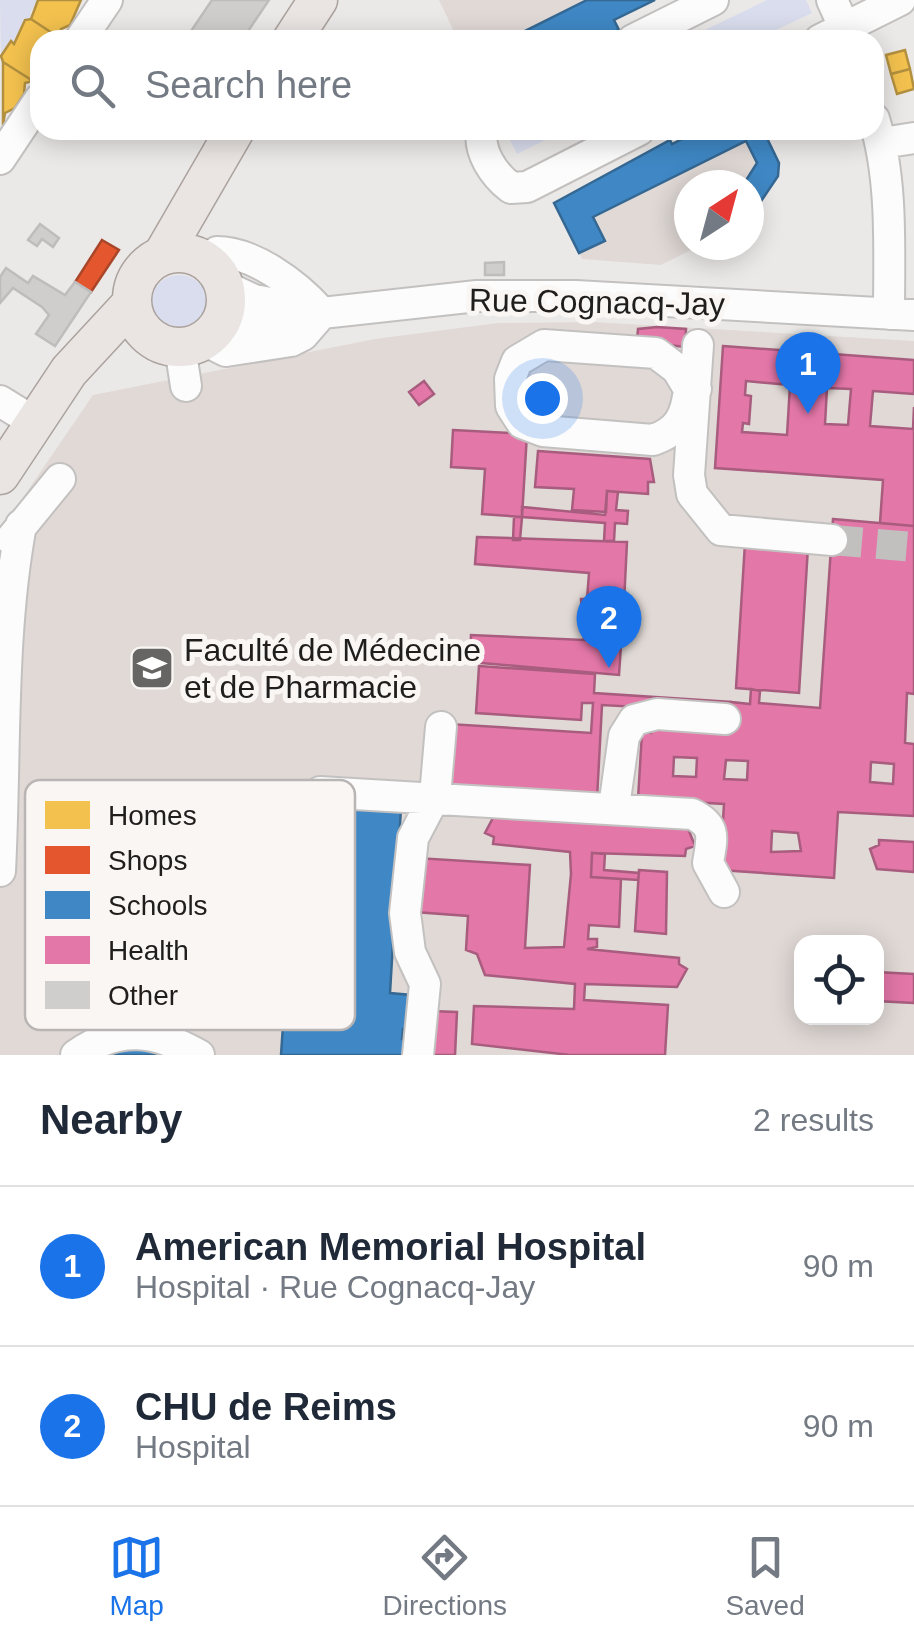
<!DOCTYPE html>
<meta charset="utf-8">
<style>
body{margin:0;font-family:Arial,sans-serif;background:#f6f6f7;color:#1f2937}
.controls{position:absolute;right:30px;bottom:30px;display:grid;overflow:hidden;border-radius:20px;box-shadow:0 5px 25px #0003}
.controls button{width:90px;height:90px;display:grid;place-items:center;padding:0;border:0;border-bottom:2px solid #e0e1e3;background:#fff;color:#1f2937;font:50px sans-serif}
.compass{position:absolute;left:674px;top:170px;width:90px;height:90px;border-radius:50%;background:#fff;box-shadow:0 5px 25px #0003;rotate:36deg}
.you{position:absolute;left:542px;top:398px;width:35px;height:35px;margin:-25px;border:8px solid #fff;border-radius:50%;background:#1a73e8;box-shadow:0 0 0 15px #1a73e833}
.badge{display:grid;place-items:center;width:65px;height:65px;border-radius:50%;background:#1a73e8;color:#fff;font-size:32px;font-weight:700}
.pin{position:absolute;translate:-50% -82px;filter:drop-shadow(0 2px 5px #0008)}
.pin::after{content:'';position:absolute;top:52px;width:35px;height:30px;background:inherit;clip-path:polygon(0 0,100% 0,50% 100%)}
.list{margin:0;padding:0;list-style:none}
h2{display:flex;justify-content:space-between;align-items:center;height:130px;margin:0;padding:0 40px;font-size:42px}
h2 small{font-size:32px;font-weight:400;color:#747a83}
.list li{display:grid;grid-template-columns:65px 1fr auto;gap:30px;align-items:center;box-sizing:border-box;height:160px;padding:0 40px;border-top:2px solid #e0e1e3}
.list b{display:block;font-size:38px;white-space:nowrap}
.list p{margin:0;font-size:32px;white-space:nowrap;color:#747a83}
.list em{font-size:32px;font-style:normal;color:#747a83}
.icon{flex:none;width:55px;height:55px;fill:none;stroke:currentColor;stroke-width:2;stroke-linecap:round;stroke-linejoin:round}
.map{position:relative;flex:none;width:914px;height:1055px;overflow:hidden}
.search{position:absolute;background:#fff;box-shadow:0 5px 25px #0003;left:30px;right:30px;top:30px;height:110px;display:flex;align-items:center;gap:25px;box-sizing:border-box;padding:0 35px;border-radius:30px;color:#747a83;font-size:38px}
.sheet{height:450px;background:#fff}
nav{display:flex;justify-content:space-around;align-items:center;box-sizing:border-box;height:140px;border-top:2px solid #e0e1e3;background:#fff;font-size:28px;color:#747a83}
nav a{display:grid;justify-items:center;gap:5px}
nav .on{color:#1a73e8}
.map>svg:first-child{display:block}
.built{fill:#e0d9d6;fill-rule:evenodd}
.green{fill:#dadded}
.homes{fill:#f2c14e;stroke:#b3903f;stroke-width:2.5}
.shops{fill:#e4572e;stroke:#a94629;stroke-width:2.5}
.schools{fill:#3f88c5;stroke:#356893;stroke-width:2.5}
.health{fill:#e377a8;stroke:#a85c7e;stroke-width:2.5;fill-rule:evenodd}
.building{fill:#cfcecd;stroke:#bebcbc;stroke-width:2.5}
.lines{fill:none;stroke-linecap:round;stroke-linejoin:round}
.minor-tunnel{stroke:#c2c0bf;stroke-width:30;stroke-dasharray:30 15;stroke-linecap:butt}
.minor-casing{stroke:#c3c1c0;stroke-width:34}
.major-casing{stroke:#aba29d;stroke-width:41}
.minor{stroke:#fcfcfc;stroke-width:30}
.major{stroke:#eae5e2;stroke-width:38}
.labels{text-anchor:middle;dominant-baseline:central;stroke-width:10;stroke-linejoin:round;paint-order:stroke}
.street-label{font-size:32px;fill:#1f1e1d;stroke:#f9f6f4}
.poi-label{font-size:32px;fill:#1f1e1d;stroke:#f9f6f4;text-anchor:start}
.key{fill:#f9f6f4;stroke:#b8b5b4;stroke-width:2.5}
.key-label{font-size:28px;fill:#1f1e1d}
</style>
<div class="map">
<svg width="914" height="1055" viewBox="0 0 914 1055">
<rect width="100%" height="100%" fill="#ebe9e8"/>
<path class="built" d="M439 0H655L615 20 619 30 598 40H458Z
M700 130H763L779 163 778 176 749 219V185H689V245H701L661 265 582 259 554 203 670 140 673 144Z
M594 322 914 341V1055H0V531L93 395 375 339 498 323ZM802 942H876V1018H802Z"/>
<path class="green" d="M0 0H38L30 13 33 16 24 21 1 64Z
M767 0H806L812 13 755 40H710L705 30Z
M505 130H566L517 154Z
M150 304a29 29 0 1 1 58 0a29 29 0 1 1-58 0Z"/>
<path class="homes" d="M38 0H81L70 25 61 29V39L31 19Z
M31 19 61 39 40 40V65L33 71V81L3 62 1 56 11 41 14 44 25 20Z
M905 50 910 69 891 74 886 55Z
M3 62 33 81 25 83 24 94 15 108 5 113 3 125Z
M910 69 914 89 897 94 891 74Z"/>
<path class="shops" d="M102 240 119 250 91 292 75 282Z"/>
<path class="schools" d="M587 0H655L614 20 619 30 598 40H507Z
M700 130H763L779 163 778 176 749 219V185H743L757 163 746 141 593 217 605 241 579 253 554 203 670 140 672 144Z
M298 801 401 808 390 993 411 995 408 1030 403 1029 402 1039H408L407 1055H281Z
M137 1048 167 1055H101L114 1051Z"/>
<path class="health" d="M657 327 686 329 685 347 637 341 638 329Z
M723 346 914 360V394L873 391 870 426 913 429 914 407V526L880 523 883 480 715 468ZM746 381 790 385 787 435 742 432 743 423 749 424 751 396 745 395ZM827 388 851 389 848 425 825 424Z
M424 381 434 394 419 405 409 392Z
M453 430 527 434 522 517 482 514 485 469 451 467Z
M538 451 650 459 654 482H648V494L607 491 606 512 572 510 574 489 535 487Z
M607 491 618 492 616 510 628 511 627 524 615 523 614 541H604L605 523 522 517V507L605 515Z
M514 517H522L520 540H513Z
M833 519 914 526V694L907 693 905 743 914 744V816L838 812 834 878 720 870 724 804 638 799 642 732 651 733 652 727 729 732 731 702 750 704 751 689 760 691 759 703 820 708ZM674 757 697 758 696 777 673 776ZM726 760 748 761 747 780 724 779ZM871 762 894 764 893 784 870 782ZM772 831 798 833 801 851 771 852Z
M477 537 627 542 624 603H630L629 615H623L619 675 470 662 471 635 584 640 581 599H587L589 573 475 564Z
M745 543 808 547 799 693 736 688Z
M479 666 595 674 594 693 731 702 730 712 602 705 596 818 687 826 695 846 686 849 685 856 592 853 591 877 621 879 619 927 589 925 588 939H597V947L587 949 679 958V964L687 969 677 987 585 984 584 1000 668 1005 665 1055H570L472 1044 474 1006 574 1009 575 984 485 975 477 954 466 950 468 916 415 912 417 858 530 865 525 948 564 947 571 874 570 852 493 844 494 837 485 833 495 814 445 789 449 724 591 733 593 703H582L581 720 476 713Z
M879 840 914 842V872L877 869 870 849 879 845Z
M592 853 605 854 604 870 639 873 638 880 591 877Z
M639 870 667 872 666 934 635 931Z
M876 972 914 974V1003L876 1001Z
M431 1011 457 1012 455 1055H424Z"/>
<path class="building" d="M212 0H269L242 40H185Z
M40 224 59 238 53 247 42 239 37 246 28 240Z
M504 262V275H485V263Z
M6 268 28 283 33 276 65 295 75 282 91 292 55 346 36 334 49 315 42 307 13 288 0 303V277Z"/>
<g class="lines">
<path class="minor-tunnel" d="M832 540 914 547"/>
<defs>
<path id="minor" d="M832 0 850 40
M80 40 107 0
M633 40 713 0
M820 40 900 0
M874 119C893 180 889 250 889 314
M482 130C478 152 494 175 511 188L527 187 639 130
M882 143 914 138
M0 159 40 99
M206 262 217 252C253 252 296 284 320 311
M224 286 254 300 322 313 477 296H576L914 315
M214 331 247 322 294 319
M204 340 226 351 291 341 303 335 322 313
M698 345 689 475 692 494 721 530 832 540
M180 347 186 386
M689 389C686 416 679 431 653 440L543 431 522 423 511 406 510 379 517 361 544 345 656 353 677 369 689 389H696
M0 401 34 422
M11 539 60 479
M320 792 692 814C717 826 712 838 708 863L724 892
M614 807 624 736 634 720 657 714 725 719
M243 825 234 956 269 957 275 804
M0 871C6 756 0 638 21 525
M76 1055C119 1025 155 1030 199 1055
M418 1055 425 984 410 952 405 913 413 838 435 796 441 727"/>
<path id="major" d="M292 40 318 0
M132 300a47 47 0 1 1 94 0a47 47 0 1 1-94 0Z
M162 256 235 130
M0 475 69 371 132 303"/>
</defs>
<use href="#minor" class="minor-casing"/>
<use href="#major" class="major-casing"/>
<use href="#minor" class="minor"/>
<use href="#major" class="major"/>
</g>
<defs>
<symbol id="university-square" viewBox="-11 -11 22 22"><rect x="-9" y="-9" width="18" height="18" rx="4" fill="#666564" stroke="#f9f6f4"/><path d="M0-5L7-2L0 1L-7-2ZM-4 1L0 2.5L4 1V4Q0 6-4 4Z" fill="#fff"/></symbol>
</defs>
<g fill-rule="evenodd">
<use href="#university-square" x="127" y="643" width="50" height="50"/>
</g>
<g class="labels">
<g class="street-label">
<text transform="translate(597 302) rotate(1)">Rue Cognacq-Jay</text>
</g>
<g class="poi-label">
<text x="184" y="650">Faculté de Médecine<tspan x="184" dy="37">et de Pharmacie</tspan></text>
</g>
</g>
<rect x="25" y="780" width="330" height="250" rx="15" class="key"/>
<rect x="45" y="801" width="45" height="28" fill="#f2c14e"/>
<rect x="45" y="846" width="45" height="28" fill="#e4572e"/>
<rect x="45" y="891" width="45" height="28" fill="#3f88c5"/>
<rect x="45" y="936" width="45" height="28" fill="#e377a8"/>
<rect x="45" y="981" width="45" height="28" fill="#cfcecd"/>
<g class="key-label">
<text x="108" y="825">Homes</text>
<text x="108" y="870">Shops</text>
<text x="108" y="915">Schools</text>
<text x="108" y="960">Health</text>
<text x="108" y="1005">Other</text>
</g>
</svg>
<div class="controls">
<button><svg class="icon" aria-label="locate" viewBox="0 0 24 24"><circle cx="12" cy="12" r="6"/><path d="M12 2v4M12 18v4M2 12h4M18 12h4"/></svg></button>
</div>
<svg class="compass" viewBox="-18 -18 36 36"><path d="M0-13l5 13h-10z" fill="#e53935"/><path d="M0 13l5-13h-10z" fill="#747a83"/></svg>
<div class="you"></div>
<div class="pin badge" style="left:808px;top:414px">1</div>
<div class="pin badge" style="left:609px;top:668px">2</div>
<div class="search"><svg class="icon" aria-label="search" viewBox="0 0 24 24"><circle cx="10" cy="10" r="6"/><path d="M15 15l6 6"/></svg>Search here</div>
</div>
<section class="sheet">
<h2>Nearby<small>2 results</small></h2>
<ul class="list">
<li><span class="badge">1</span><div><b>American Memorial Hospital</b><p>Hospital · Rue Cognacq-Jay</p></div><em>90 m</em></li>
<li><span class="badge">2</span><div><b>CHU de Reims</b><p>Hospital</p></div><em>90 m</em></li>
</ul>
</section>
<nav>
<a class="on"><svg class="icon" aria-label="map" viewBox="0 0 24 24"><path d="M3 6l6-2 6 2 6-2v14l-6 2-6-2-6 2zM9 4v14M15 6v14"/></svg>Map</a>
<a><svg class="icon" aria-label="directions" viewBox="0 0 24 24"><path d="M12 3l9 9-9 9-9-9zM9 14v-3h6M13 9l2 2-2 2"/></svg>Directions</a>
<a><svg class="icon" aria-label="saved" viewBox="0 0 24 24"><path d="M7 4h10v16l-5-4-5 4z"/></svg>Saved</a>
</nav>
